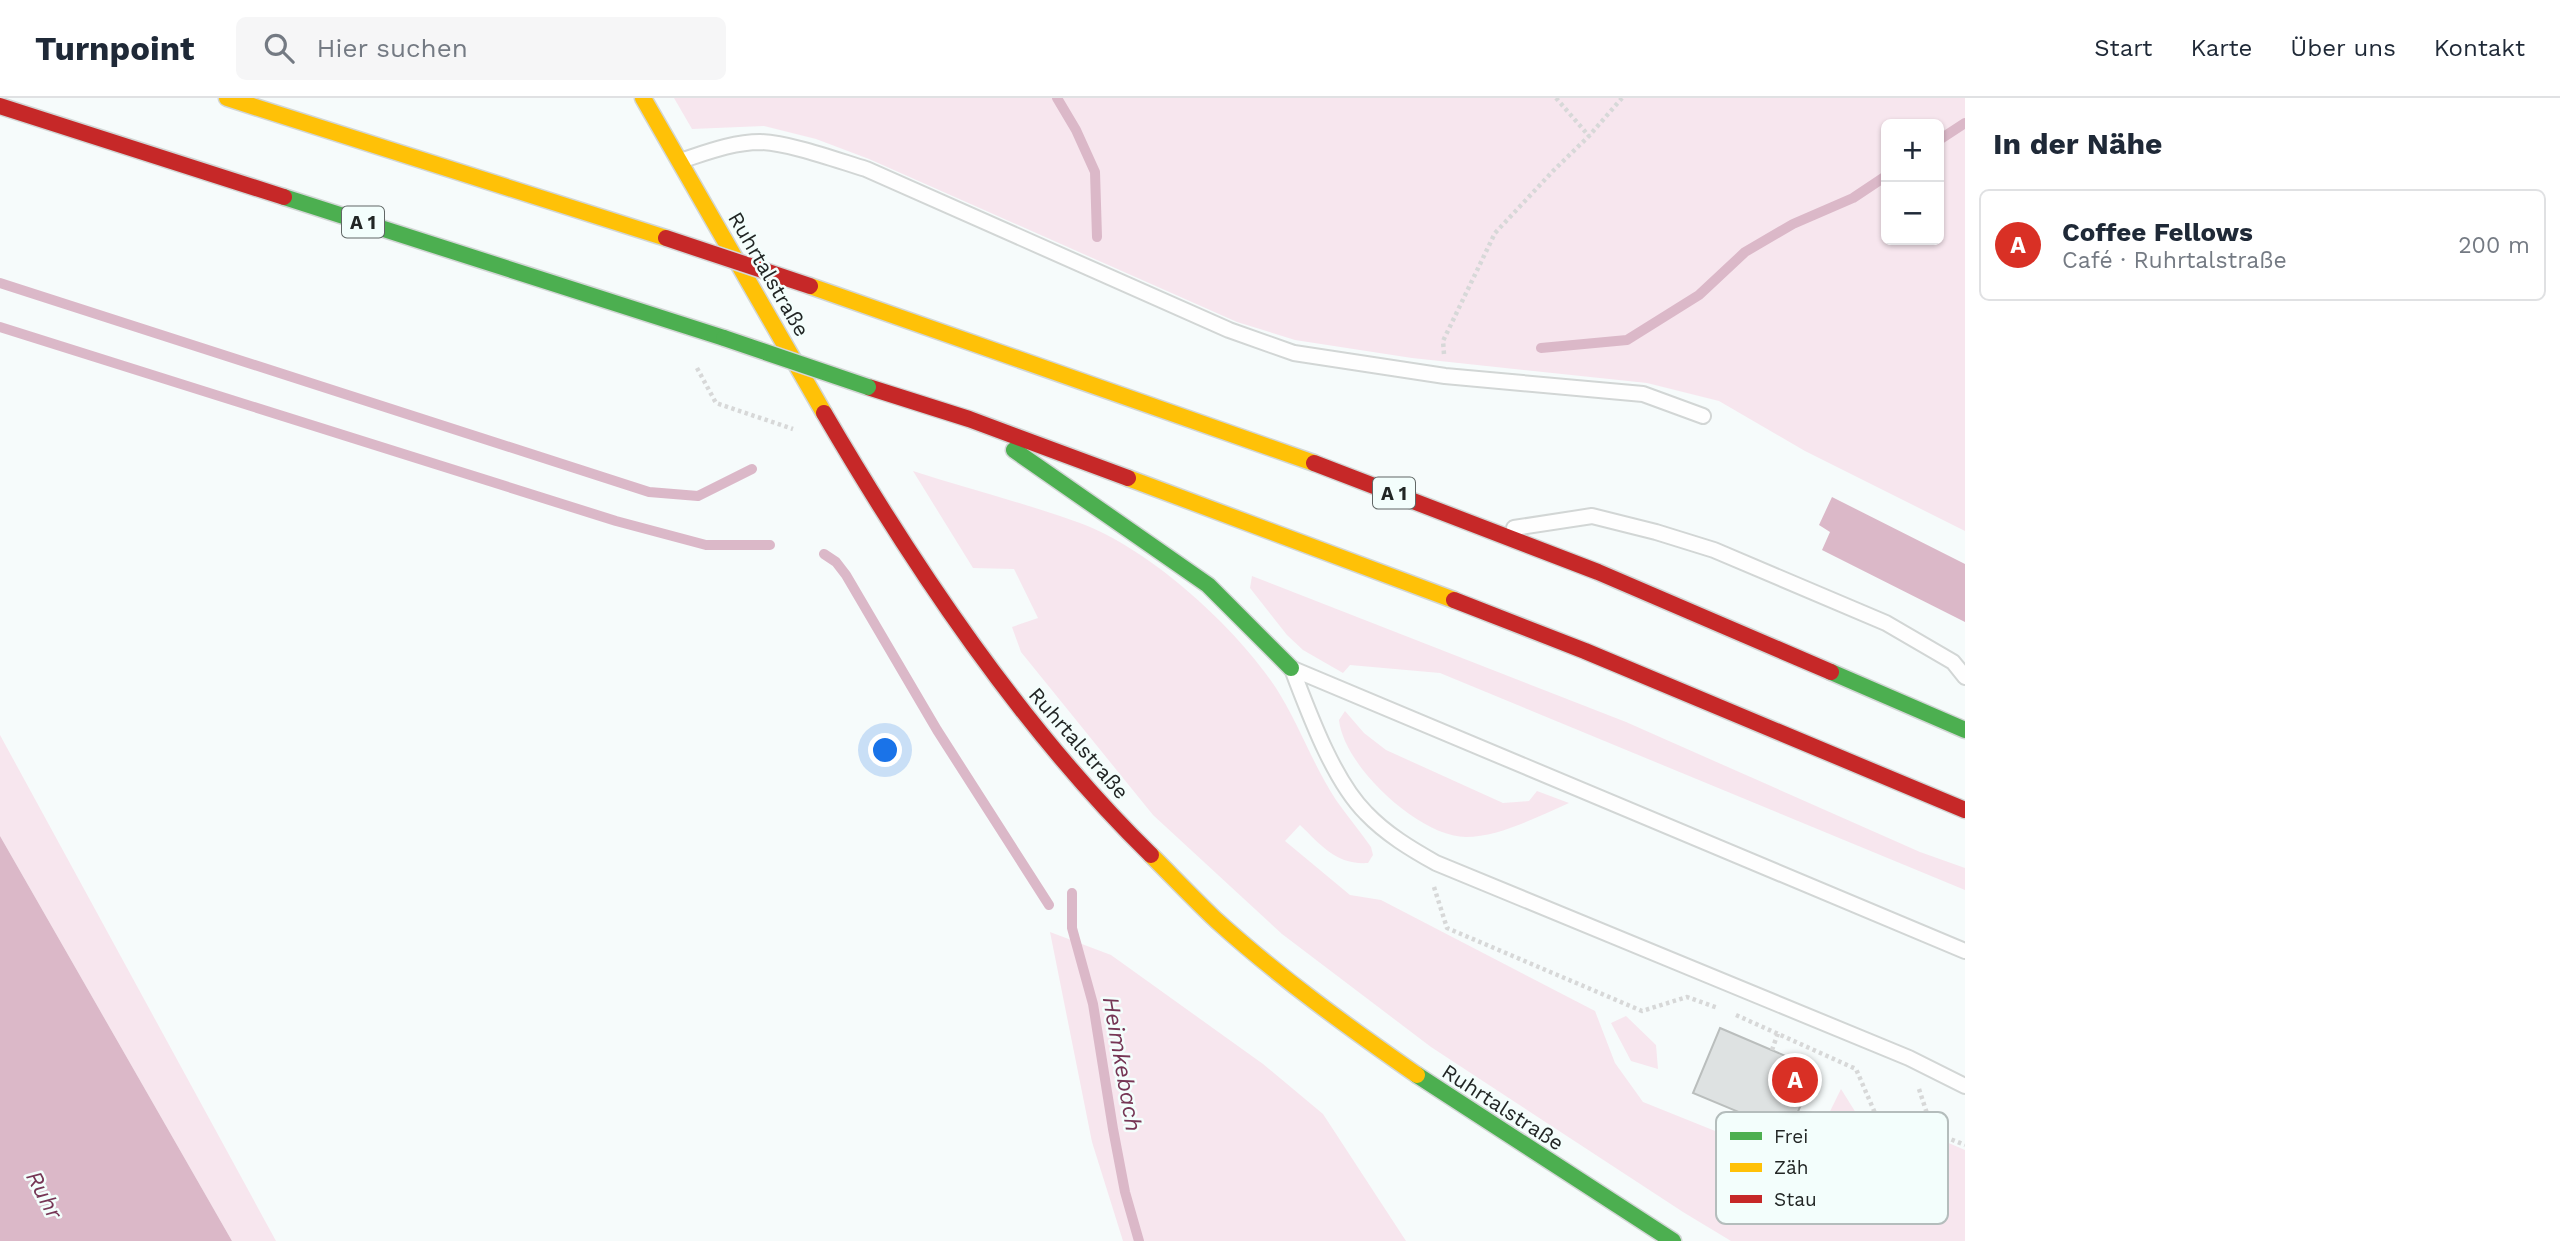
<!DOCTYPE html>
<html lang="de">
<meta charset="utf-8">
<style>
body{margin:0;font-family:"Work Sans",sans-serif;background:#f6f6f7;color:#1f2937}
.controls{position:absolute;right:21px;top:21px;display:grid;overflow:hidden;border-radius:10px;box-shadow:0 2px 5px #0004}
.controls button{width:63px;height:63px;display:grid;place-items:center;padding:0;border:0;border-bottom:2px solid #e0e1e3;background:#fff;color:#1f2937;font:35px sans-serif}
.you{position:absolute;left:886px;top:653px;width:24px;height:24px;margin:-18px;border:5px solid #fff;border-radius:50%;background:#1a73e8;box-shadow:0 0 0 10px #1a73e833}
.badge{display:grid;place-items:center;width:46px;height:46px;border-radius:50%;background:#d93025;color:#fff;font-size:23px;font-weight:700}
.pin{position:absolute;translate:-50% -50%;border:4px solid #fff;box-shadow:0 2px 7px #0006}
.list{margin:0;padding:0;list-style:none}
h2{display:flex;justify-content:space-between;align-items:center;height:91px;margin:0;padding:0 28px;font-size:30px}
h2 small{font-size:23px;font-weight:400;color:#747a83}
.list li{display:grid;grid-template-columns:46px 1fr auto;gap:21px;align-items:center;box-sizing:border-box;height:112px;margin:0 14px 14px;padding:0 14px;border:2px solid #e0e1e3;border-radius:10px}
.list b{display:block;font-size:26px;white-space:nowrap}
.list p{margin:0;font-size:23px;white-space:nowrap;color:#747a83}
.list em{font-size:23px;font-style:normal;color:#747a83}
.icon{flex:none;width:38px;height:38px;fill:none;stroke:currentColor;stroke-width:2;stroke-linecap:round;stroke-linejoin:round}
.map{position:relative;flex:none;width:1965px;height:1143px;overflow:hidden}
header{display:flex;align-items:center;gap:42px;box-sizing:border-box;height:98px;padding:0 35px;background:#fff;border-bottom:2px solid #e0e1e3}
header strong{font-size:33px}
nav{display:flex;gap:38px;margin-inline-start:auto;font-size:24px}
.search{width:490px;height:63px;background:#f6f6f7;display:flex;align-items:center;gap:18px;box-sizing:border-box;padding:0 24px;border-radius:10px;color:#747a83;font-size:26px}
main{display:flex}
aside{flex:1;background:#fff}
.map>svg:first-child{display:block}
.green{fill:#f7e6ee;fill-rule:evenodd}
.water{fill:#dbb8c8}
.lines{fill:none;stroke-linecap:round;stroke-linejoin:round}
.stream{stroke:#dbb8c8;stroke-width:10}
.building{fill:#dee2e2;stroke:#babebd;stroke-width:2}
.lane-casing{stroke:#d2d6d5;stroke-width:18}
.fast-casing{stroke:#d2d6d5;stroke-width:19}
.slow-casing{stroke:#d2d6d5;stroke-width:19}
.jam-casing{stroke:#d2d6d5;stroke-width:19}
.path{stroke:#d7d8d8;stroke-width:4.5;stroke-dasharray:3.5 3.5;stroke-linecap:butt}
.lane{stroke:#fefefe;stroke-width:14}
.fast{stroke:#4caf50;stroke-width:16}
.slow{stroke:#ffc107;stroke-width:16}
.jam{stroke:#c62828;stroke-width:16}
.fast-bridge-casing{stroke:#d4d6d6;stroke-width:19;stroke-linecap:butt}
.jam-bridge-casing{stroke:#d4d6d6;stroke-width:19;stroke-linecap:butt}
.fast-bridge{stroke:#4caf50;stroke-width:16}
.jam-bridge{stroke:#c62828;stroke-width:16}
.labels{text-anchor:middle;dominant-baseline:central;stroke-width:5;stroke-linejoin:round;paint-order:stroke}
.shield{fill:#f3fefc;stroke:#616766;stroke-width:2}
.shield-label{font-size:19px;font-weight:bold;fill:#222625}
.street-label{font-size:21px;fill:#222625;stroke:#f3fefc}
.water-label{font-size:23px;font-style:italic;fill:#763655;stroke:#f3fefc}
.key{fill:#f3fefc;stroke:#b4bdbc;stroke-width:2}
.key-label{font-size:19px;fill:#222625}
</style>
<header>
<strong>Turnpoint</strong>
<div class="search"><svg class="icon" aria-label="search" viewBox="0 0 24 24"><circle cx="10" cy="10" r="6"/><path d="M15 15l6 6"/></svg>Hier suchen</div>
<nav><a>Start</a><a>Karte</a><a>Über uns</a><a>Kontakt</a></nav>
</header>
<main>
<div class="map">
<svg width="1965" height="1143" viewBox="0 0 1965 1143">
<rect width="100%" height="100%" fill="#f6fbfb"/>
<path class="green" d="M674 0H1965V433L1805 353 1719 303 1647 285 1412 260 1295 242 1237 224 869 61 816 41 764 28 692 31ZM1886 26H1939V142H1886Z
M913 373C968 391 1025 405 1080 425 1150 451 1235 528 1276 590 1299 626 1313 667 1336 702 1347 718 1360 733 1371 749L1373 757 1368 765C1336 767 1322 748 1300 727L1285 743 1350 797 1381 802 1595 913 1615 965 1643 1004 1760 1051 1808 1058 1841 991 1866 1031 1873 1026 1914 1045 1930 1037 1965 1052V1143H1731L1683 1114 1431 949 1282 836 1153 717 1021 554 1012 529 1038 520 1014 471 973 470Z
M1252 478 1626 624 1920 754 1965 770V792L1440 575 1350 567 1343 575 1303 552 1287 537 1250 490Z
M1345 613 1364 635 1386 652 1503 705 1529 703 1537 693 1569 705C1539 718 1499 739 1466 739 1420 739 1344 669 1339 622Z
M0 637 276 1143H232L0 738Z
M1050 834 1111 857 1263 966 1323 1016 1406 1143H1123L1092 1044Z
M1626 918 1656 947 1658 971 1631 963 1611 925Z"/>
<path class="water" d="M1832 399 1965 466V524L1822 452 1830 434 1819 427Z
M0 738 232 1143H0Z"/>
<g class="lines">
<path class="stream" d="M1057 0 1076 32 1095 74 1097 139
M1939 42 1965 25
M0 185 649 394 698 398 752 371
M0 229 616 423 706 447H770
M1541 250 1627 242 1699 197 1745 154 1793 126 1853 100 1886 78
M824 456 836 464 846 477 937 632 1049 807
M1072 795V830L1093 906 1113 1031 1125 1094 1139 1143"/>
</g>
<path class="building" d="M1720 930 1816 971 1789 1035 1693 995Z"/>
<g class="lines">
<defs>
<path id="lane" d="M680 63C705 55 733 44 760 44 790 45 836 62 866 71L1229 232 1294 255 1445 278 1643 296 1703 318
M1514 430 1592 418 1656 434 1714 452 1886 525 1953 564 1965 579
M1292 571C1309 615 1333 682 1366 715 1386 736 1411 751 1436 765L1909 960 1965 988
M1293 571 1965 853"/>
<path id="fast" d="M284 99 724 240
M1014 352 1208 487 1291 570
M1831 574 1965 632
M1417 977 1673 1143"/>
<path id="slow" d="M227 0 666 140
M643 0 824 315
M810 188 1314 365
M1128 380 1454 502
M1151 757C1173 779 1194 801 1216 822 1279 879 1348 929 1417 977"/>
<path id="jam" d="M0 8 284 99
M868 289 969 321 1128 380
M824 315C914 469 1023 632 1151 757
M1314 365 1598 474 1831 574
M1454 502 1585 553 1965 712"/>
</defs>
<use href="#lane" class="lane-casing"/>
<use href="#fast" class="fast-casing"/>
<use href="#slow" class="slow-casing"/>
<use href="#jam" class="jam-casing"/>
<path class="path" d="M1556 0 1589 38
M1444 256 1443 243 1495 135 1553 73 1589 38 1622 0
M697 270 716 305 793 331
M1434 789 1447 830 1642 913 1687 899 1718 910
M1736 917 1856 971 1878 1022 1912 1038 1933 1034 1965 1047
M1772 952 1778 935
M1919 991 1933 1034"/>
<use href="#lane" class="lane"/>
<use href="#fast" class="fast"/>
<use href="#slow" class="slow"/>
<use href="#jam" class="jam"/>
<defs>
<path id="fast-bridge" d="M724 240 868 289"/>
<path id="jam-bridge" d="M666 140 810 188"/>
</defs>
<use href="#fast-bridge" class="fast-bridge-casing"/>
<use href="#jam-bridge" class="jam-bridge-casing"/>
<use href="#fast-bridge" class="fast-bridge"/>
<use href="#jam-bridge" class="jam-bridge"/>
</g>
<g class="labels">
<g class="shield">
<rect x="342" y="108.5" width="42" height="31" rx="5"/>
<rect x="1373" y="379.5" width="42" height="31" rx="5"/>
</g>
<g class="shield-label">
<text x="363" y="124">A 1</text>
<text x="1394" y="395">A 1</text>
</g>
<g class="street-label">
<text transform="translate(769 176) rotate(60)">Ruhrtalstraße</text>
<text transform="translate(1079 645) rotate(49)">Ruhrtalstraße</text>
<text transform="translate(1503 1009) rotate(33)">Ruhrtalstraße</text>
</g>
<g class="water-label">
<text transform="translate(1122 966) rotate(80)">Heimkebach</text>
<text transform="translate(44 1097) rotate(62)">Ruhr</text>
</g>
</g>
<rect x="1716" y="1014" width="232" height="112" rx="10" class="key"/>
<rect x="1730" y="1034" width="32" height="8" fill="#4caf50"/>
<rect x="1730" y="1065" width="32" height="9" fill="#ffc107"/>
<rect x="1730" y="1097" width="32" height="8" fill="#c62828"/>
<g class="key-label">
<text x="1774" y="1045">Frei</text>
<text x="1774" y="1076">Zäh</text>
<text x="1774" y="1108">Stau</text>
</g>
</svg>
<div class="controls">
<button>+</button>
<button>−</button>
</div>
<div class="you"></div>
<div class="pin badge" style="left:1795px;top:982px">A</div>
</div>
<aside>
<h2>In der Nähe<small></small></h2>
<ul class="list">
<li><span class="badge">A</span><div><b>Coffee Fellows</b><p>Café · Ruhrtalstraße</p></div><em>200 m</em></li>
</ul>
</aside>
</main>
